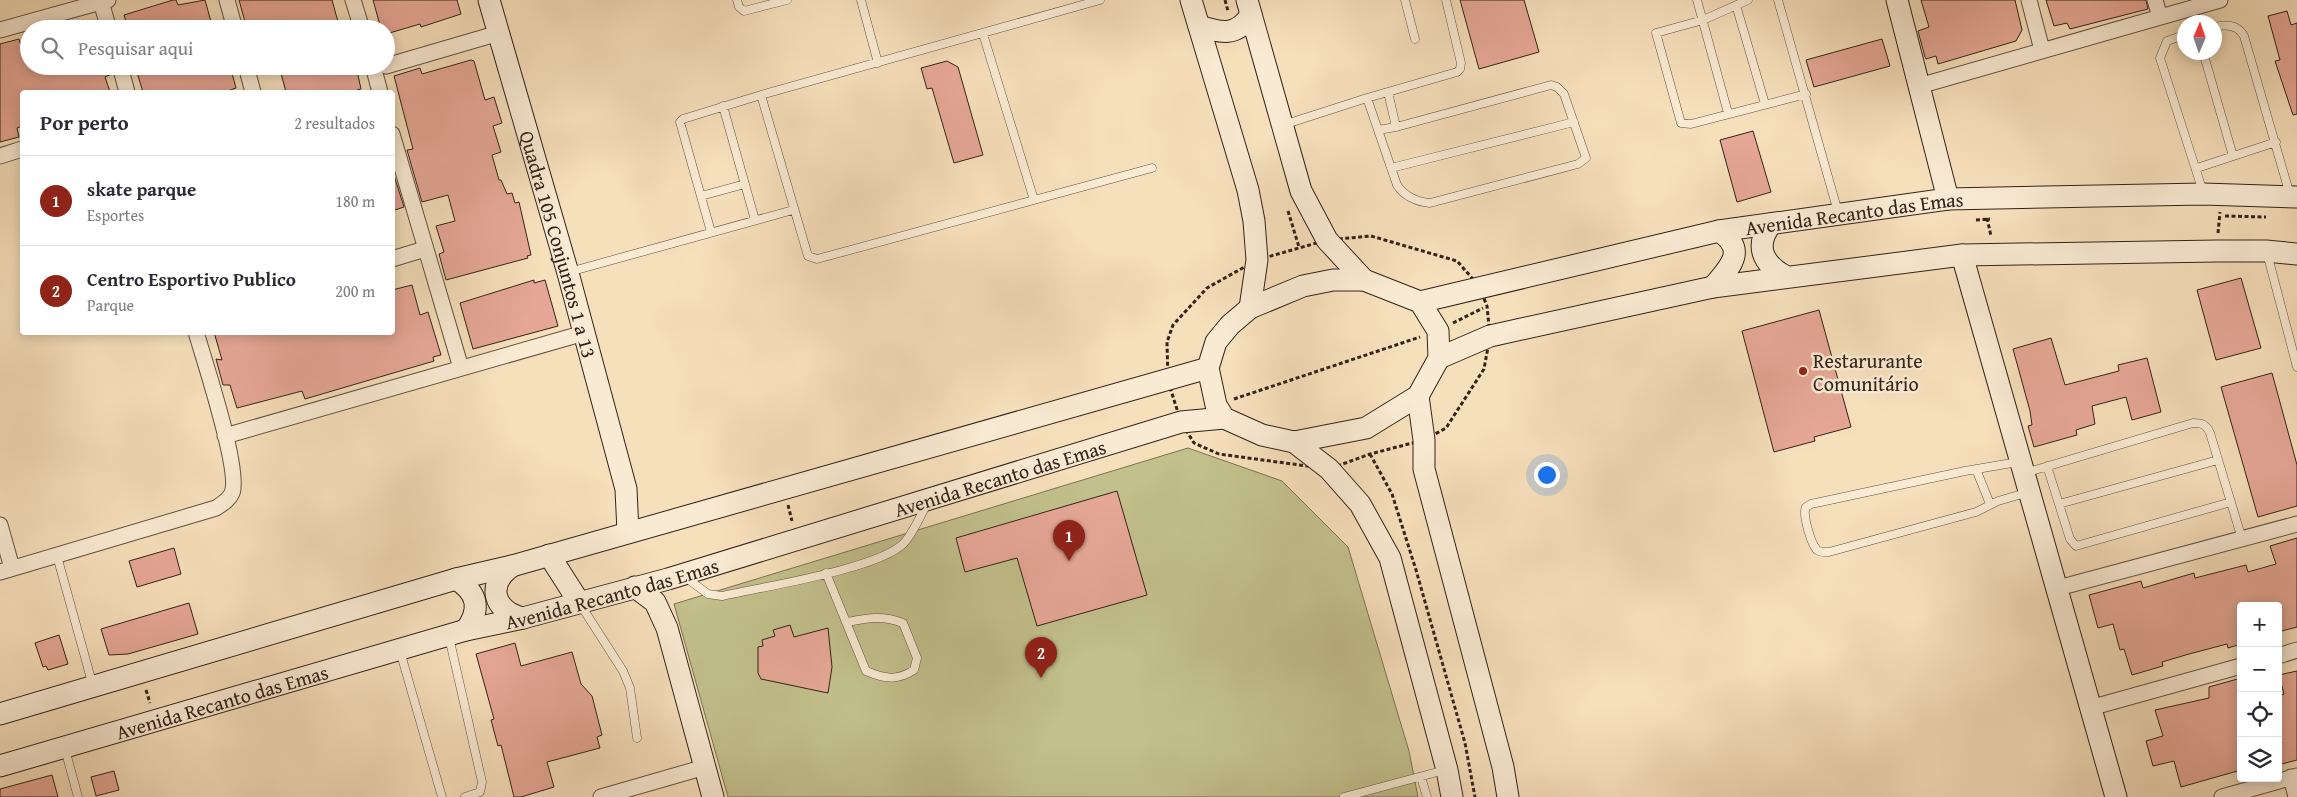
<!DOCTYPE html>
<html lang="pt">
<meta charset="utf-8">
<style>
body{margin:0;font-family:"Gentium Book Plus",serif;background:#f7f7f7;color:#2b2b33}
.controls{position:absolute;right:15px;bottom:15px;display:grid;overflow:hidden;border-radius:5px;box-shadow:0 2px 12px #0003}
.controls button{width:45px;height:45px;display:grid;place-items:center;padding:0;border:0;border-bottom:1px solid #e1e1e2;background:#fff;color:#2b2b33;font:25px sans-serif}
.compass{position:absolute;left:2177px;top:15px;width:45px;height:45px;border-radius:50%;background:#fff;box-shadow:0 2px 12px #0003;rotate:2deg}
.you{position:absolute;left:1546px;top:474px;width:18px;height:18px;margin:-12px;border:4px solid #fff;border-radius:50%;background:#1a73e8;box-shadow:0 0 0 8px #1a73e833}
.badge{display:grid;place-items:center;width:32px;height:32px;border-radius:50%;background:#8f2418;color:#fff;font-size:16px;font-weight:700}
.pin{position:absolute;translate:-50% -41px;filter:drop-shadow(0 1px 2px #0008)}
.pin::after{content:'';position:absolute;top:26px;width:18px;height:15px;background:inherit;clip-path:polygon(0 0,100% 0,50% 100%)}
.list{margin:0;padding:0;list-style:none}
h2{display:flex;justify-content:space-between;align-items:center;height:65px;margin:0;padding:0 20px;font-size:21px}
h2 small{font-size:16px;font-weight:400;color:#7c7c81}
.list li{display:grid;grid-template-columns:32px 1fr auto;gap:15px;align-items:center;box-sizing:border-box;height:90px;padding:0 20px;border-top:1px solid #e1e1e2}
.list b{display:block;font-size:19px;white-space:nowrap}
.list p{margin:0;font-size:16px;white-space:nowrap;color:#7c7c81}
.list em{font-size:16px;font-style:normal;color:#7c7c81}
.icon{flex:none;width:28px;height:28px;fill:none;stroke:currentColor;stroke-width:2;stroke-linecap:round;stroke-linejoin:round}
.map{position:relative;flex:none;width:2297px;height:797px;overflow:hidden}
.search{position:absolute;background:#fff;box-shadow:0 2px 12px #0003;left:20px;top:20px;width:375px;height:55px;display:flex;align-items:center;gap:12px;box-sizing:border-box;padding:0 18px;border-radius:28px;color:#7c7c81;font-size:19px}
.panel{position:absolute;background:#fff;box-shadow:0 2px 12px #0003;left:20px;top:90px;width:375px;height:245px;border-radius:5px}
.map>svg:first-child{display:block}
.green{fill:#c2c08c;stroke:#7a7253}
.building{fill:#e6a796;stroke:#32231a}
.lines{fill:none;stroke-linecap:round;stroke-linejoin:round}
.lane-casing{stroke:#635242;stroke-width:9}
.street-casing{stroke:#635242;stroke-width:17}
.secondary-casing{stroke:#32231a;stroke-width:23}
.path{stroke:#32231a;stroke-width:3;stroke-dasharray:4 2.5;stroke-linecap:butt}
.lane{stroke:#f9ead3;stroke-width:8}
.street{stroke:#f9ead3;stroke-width:15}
.secondary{stroke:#f9ead3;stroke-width:21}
.poi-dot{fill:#8f2418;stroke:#f9ead3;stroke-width:2}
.labels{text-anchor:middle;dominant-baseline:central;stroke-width:5;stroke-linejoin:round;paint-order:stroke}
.street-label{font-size:20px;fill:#32231a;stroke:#f9ead3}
.poi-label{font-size:20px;fill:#32231a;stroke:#f9ead3;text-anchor:start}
</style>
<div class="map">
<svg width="2297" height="797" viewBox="0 0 2297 797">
<rect width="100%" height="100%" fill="#f6dfbb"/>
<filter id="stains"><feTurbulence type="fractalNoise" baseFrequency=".004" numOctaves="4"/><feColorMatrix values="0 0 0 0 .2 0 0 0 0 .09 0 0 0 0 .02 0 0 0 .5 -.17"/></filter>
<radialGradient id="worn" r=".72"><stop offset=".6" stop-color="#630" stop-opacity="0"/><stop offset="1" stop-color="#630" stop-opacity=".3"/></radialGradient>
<path class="green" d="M1188 448 1282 481 1348 547 1409 751 1418 797H728L674 604Z"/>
<path class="building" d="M173 0H176L178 5 205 0 213 29H128L124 15Z
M239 0H332L340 29H247Z
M373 0H457L461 14 421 27 420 24 386 34V29H381Z
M1460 0H1524L1539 52 1479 69Z
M1921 0H2015L2022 30 2016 41 1938 64 1936 56 1926 59 1925 57 1918 31 1929 27Z
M2046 0H2146L2148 9 2070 29 2067 23 2054 26Z
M2287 11 2291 25 2297 23V114L2293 115 2275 61 2280 60 2268 16Z
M19 39 20 43 29 41V66H111L112 74 105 77 110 92H22V126L17 128 19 137 0 142V44Z
M1882 39 1890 66 1814 87 1806 60Z
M471 60 474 61 485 100 494 97 502 123 493 126 501 152 492 155 499 180H501L507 194 512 193 515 203 519 202 531 255 527 256 528 258 446 280 439 254 444 252 436 226 455 221 448 195 422 202 407 150 413 149 394 76 420 68 422 74Z
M947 61 958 67 983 155 954 163 932 88 927 89 921 68Z
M135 66H230L236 88 225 92H143Z
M279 66H356L361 89 357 90 358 92H286Z
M1753 131 1771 192 1737 202 1720 140Z
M392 169 404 207 392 211Z
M2241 278 2261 348 2216 360 2197 290Z
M534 280V283L545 280 558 326 473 349 460 303Z
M412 285 420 315 428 312 441 355 433 357 434 361 305 399 302 391 237 408 230 385H223L216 359 222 360 214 332H392V290Z
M1819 310 1851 427 1814 437 1815 441 1774 452 1742 331Z
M2051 338 2065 385 2119 371 2118 365 2147 358 2161 412 2132 420 2126 397 2092 406 2095 424 2076 430 2077 435 2034 447 2028 426 2032 425 2030 411 2013 349Z
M2272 373 2297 465V506L2258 517 2221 387Z
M1117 491 1147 595 1037 626 1017 558 965 572 956 538Z
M2297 538V627L2278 632V606H2241V644L2228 648 2227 644 2189 654 2162 662 2163 666 2132 675 2124 649 2120 650 2113 624 2098 628 2089 595 2141 581 2143 588 2194 573 2195 578 2246 565 2248 572 2276 564 2270 546Z
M174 548 181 574 137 587 129 561Z
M189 603 198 634 128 654 109 655 101 629Z
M790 625 794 637 828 628 832 667 828 693 761 679 758 673V647L763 646 762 640 775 636 773 630Z
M59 635 68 664 48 670 46 666 43 667 35 643Z
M515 643 521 666 572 652 581 684 592 696 602 735 597 737 600 748 547 762 554 787 521 797H514L501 745 498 746 491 720 494 719 476 654Z
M2297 671V760L2278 765V696L2284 694 2279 675Z
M2241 678V770L2181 787 2174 761 2153 766 2146 741 2163 736 2155 710 2209 698V687Z
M114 771 119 790 96 796 91 777Z
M52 775 58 797H0V789Z"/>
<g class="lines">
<defs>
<path id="lane" d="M737 0 739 7 744 11 787 0
M861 0 878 63
M1405 0 1415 39
M1697 0 1728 113
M1748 0 1703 20 1656 33 1681 123 1691 124 1806 94
M1778 0 1838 212
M1736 5 1765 104
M2214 27C2226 24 2238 25 2244 36L2290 195
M983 34 1034 200 817 259 808 256 761 95 1100 0
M2184 35 2167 41 2160 58 2203 192
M2203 52 2233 156
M1367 98 1397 185C1404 196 1417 202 1430 203L1578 164 1586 158 1564 94 1557 87 1551 85 1396 127 1388 92
M723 106 755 220
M1283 125 1367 98 1457 72 1460 69 1461 63 1446 0
M1378 130 1396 127
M1391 168 1574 122
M2197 168 2276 142
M701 196 745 184
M1034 200 1152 168
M711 232 680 122 683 119 761 95
M2267 253 2297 367
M569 272 793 210
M2018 462 1965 471 1811 504 1806 507C1802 514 1811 544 1817 550 1821 553 1825 552 1829 552L1976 512 1998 501 2029 492
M2047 466 2070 539 2076 546 2231 502
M1976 469 1990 504
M2025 473 2193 423C2202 423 2206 424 2210 433L2242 539
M2059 504 2218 460
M57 556 93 686
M826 573 866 671C885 679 897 681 914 670L917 658 903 623C883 615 868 618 847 622
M685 577 708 594 722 596C762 587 877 569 903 544 913 534 920 516 927 504
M580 604 623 671 630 688 637 738
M449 637 482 782 480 792 465 797
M400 651 442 797
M65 749 78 797
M1421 777 1427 797
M1344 797 1445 770"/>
<path id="street" d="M227 0 235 29
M353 0 362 29
M2029 0 2042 50
M2155 0 2160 17
M101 2 109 29
M0 30 108 0
M120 66 127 92
M246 66 253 92
M373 66 380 92
M386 66 499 33
M1919 86 2220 0
M392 134 461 368
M0 156 22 149
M392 259 425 249
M225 436 584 333
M0 525 12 568
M0 572 216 508C222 504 229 500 232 493 241 471 204 360 196 332
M2058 588 2297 524
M2278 656 2297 650
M2090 708 2241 666
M2291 777 2296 797
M601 797 705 767
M2222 797 2297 776"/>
<g id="secondary">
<path id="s1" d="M489 0 568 273 626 489 628 532"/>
<path d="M1191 0 1248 190 1254 221 1257 260 1250 308"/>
<path d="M1247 0 1301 191 1327 240 1364 280"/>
<path d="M1897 0 1948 199"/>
<path d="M1199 26C1221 33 1236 37 1251 15"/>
<path d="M1771 224C1754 246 1763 264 1785 276"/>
<path d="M1962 255 2116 797"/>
<path d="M1333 280H1364L1420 302 1438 331 1439 358 1418 396 1366 428 1294 442 1262 435 1224 418 1216 405 1208 368 1216 342 1230 325 1250 308 1303 286Z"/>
<path d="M1713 287C1730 267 1748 250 1719 231"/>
<path id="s2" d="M1420 302 1719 231 1948 199 2203 194 2297 197"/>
<path d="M1439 358 1490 336 1713 287 1962 255 2217 251H2266L2297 254"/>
<path d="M1418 396 1424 440V469L1503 767 1508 797"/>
<path d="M1294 442 1329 469 1360 504 1390 558 1447 770 1452 797"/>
<path d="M549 555 579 602"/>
<path d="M512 566C486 584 493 611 523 618"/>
<path d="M456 579C478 593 481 609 466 630"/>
<path d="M635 587 655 602 667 628 713 797"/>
<path d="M0 714 456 579 512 566 1208 368"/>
<path id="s3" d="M0 766 466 630 523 618 668 579 1181 422 1224 418"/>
</g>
</defs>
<use href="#lane" class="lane-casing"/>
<use href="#street" class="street-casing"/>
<use href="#secondary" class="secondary-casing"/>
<path class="path" d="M1225 0 1228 11
M1288 211 1299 247
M2225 216 2266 217
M1987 218 1991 236
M1976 220 1990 219
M2218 233 2220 212
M1371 236 1457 261 1479 286 1487 306 1490 336 1484 369 1446 428 1424 440 1370 454 1329 469 1219 454 1194 443 1181 422 1168 381 1167 342 1173 325 1207 288 1257 260 1327 240Z
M1453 323 1483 308
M1234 399 1420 337
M1370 454 1392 494 1416 570 1465 743 1475 797
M788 505 792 521
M146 690 150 703"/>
<use href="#lane" class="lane"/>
<use href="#street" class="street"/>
<use href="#secondary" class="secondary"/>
</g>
<circle class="poi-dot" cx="1803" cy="371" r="5"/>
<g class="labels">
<g class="street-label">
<text stroke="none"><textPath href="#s2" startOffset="444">Avenida Recanto das Emas</textPath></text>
<text stroke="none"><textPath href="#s1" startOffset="254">Quadra 105 Conjuntos 1 a 13</textPath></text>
<text stroke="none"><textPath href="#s3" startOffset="1041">Avenida Recanto das Emas</textPath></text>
<text stroke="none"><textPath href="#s3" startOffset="636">Avenida Recanto das Emas</textPath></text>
<text stroke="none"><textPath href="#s3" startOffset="231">Avenida Recanto das Emas</textPath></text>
</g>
<g class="poi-label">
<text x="1813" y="360">Restarurante<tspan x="1813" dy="23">Comunitário</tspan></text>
</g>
</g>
<rect width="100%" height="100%" filter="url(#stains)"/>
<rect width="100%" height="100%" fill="url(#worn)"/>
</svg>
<div class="controls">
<button>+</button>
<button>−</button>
<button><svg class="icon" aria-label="locate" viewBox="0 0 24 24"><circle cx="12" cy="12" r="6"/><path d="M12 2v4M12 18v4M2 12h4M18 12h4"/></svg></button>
<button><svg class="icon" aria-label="layers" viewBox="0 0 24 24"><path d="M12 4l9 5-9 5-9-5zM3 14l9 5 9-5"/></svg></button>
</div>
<svg class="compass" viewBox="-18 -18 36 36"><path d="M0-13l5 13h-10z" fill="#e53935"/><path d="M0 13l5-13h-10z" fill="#7c7c81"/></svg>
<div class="you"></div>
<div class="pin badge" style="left:1069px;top:561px">1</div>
<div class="pin badge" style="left:1041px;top:678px">2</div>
<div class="search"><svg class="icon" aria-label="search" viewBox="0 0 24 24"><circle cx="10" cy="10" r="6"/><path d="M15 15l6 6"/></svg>Pesquisar aqui</div>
<section class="panel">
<h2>Por perto<small>2 resultados</small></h2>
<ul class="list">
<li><span class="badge">1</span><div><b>skate parque</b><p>Esportes</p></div><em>180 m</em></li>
<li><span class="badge">2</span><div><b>Centro Esportivo Publico</b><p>Parque</p></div><em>200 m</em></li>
</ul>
</section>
</div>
